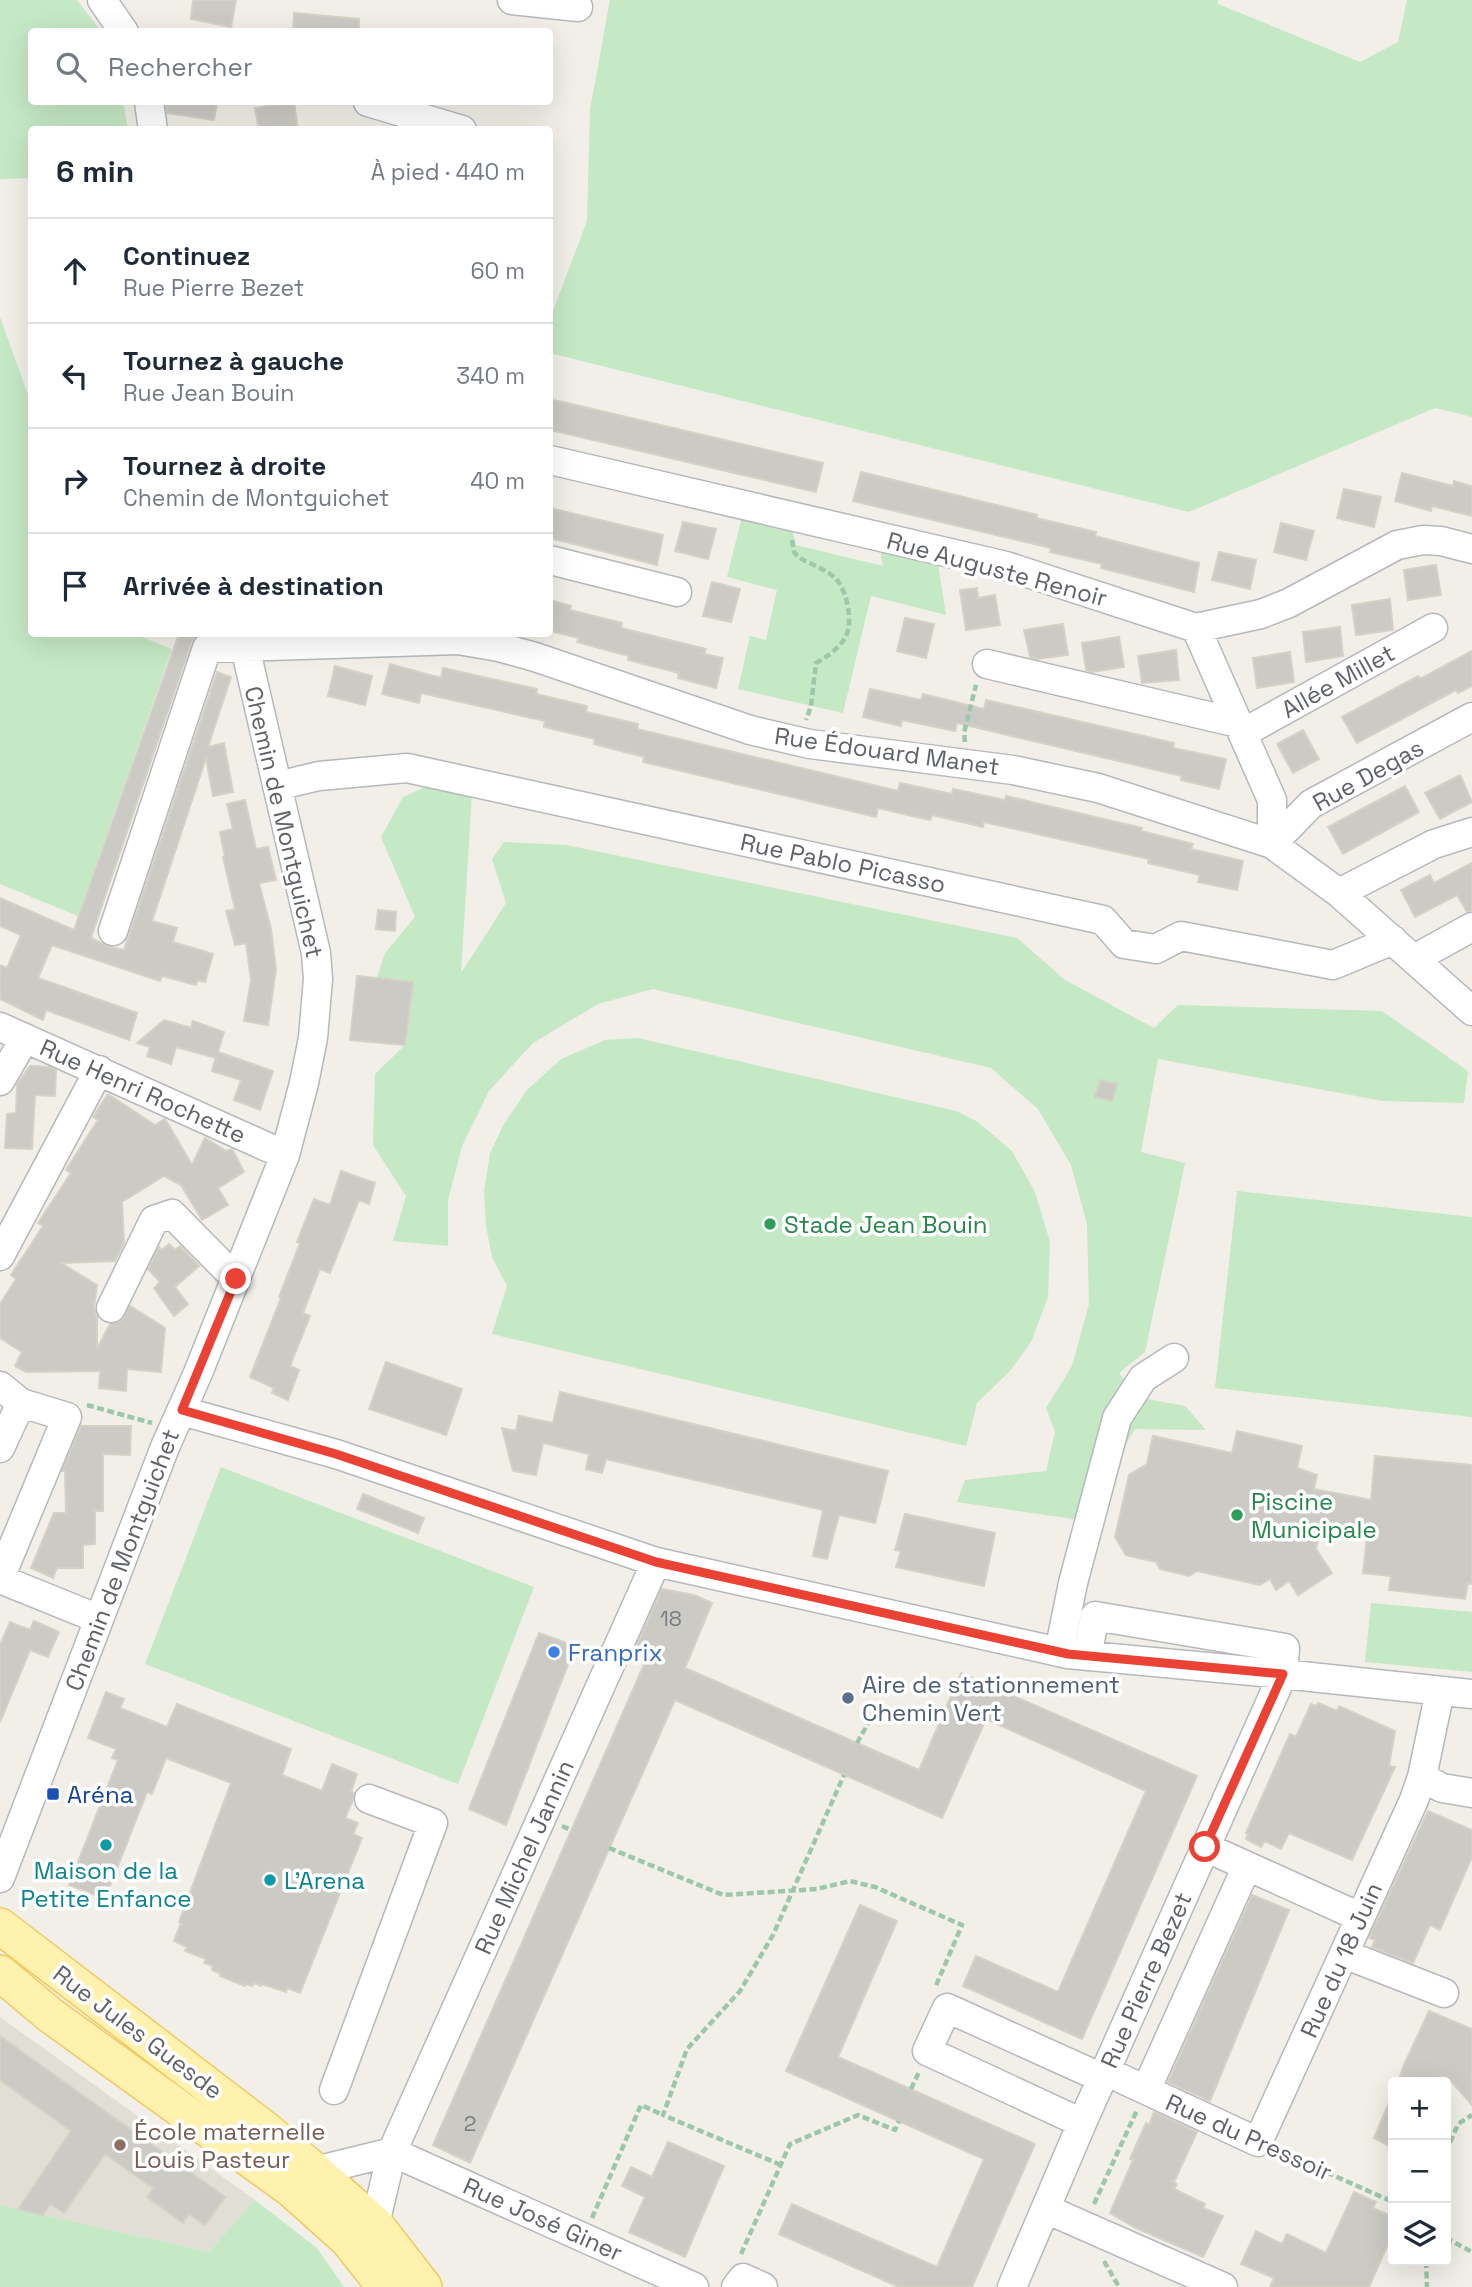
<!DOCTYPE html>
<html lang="fr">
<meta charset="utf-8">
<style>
body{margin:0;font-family:"Space Grotesk",sans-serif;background:#f2f2f3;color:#1f2937}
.controls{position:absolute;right:21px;bottom:21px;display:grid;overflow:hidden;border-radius:7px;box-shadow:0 7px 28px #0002}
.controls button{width:63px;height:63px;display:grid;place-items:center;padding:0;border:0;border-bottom:2px solid #e0e1e3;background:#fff;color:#1f2937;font:35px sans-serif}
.stop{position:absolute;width:21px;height:21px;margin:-16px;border:5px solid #ea4335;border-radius:50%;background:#fff}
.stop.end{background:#ea4335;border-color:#fff;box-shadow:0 2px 7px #0008}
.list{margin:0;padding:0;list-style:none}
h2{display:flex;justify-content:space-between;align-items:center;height:91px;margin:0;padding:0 28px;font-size:30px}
h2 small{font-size:23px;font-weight:400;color:#747a83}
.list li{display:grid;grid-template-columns:46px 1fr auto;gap:21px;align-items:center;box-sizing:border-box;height:105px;padding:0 28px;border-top:2px solid #e0e1e3}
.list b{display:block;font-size:26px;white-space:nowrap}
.list p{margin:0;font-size:23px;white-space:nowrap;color:#747a83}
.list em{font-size:23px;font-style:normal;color:#747a83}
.icon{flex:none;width:38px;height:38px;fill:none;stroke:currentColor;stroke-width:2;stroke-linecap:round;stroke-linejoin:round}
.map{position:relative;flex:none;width:1472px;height:2287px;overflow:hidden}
.search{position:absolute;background:#fff;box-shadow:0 7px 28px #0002;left:28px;top:28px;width:525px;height:77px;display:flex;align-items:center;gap:18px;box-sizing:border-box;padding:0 24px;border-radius:7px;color:#747a83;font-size:26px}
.panel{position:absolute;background:#fff;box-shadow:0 7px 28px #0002;left:28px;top:126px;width:525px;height:511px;border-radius:7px}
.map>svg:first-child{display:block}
.education{fill:#e1ded6}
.green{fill:#c5e8c5}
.building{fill:#cccac5;stroke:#d6d1c6;stroke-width:2}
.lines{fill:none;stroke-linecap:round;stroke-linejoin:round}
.minor-casing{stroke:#b5b8bc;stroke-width:31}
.major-casing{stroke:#f2c960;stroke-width:38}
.path{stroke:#9cc7a9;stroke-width:4.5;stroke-dasharray:7 3.5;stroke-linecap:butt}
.minor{stroke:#fff;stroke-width:28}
.major{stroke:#fff2af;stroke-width:35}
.route{stroke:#ea4335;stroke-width:9}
.leisure-dot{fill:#2e9e5b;stroke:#fff;stroke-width:2.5}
.shop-dot{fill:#3f7fe0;stroke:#fff;stroke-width:2.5}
.service-dot{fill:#5c6f8a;stroke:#fff;stroke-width:2.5}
.transit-dot{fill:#1a4fb4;stroke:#fff;stroke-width:2.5}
.culture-dot{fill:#0f9aa8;stroke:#fff;stroke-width:2.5}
.education-dot{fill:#8d6e63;stroke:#fff;stroke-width:2.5}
.labels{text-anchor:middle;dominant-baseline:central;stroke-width:7;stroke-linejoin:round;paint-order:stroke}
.number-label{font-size:21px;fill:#7a7d7f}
.street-label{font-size:24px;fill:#5f6368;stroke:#fff}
.leisure-label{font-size:24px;fill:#27864d;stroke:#fff;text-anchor:start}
.shop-label{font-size:24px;fill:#366cbe;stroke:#fff;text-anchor:start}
.service-label{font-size:24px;fill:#4e5e75;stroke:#fff;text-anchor:start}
.transit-label{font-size:24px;fill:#164399;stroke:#fff;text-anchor:start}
.culture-label{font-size:24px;fill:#0d838f;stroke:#fff}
.education-label{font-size:24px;fill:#785e54;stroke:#fff;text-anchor:start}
</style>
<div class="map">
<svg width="1472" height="2287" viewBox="0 0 1472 2287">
<rect width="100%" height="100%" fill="#f1efe8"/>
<path class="education" d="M0 2017 100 2089 255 2200 209 2252 0 2205Z"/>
<path class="green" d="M0 0H77L101 31 32 32V102H123L128 129 32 130 31 178 0 179Z
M610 0H1218V4L1360 62 1398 42 1407 0H1472V417L1435 408 1189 512 550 353V319L587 221 590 110Z
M0 317 31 403 32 634H134L172 649 78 916 0 884Z
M742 517 792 528 796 545 883 566 880 549 938 564 946 615 871 596 843 713 738 689 750 636 766 640 777 590 727 577Z
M432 784 472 793 461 973 506 903 492 859 504 842 566 845 1017 938 1065 980 1154 1028 1178 1005 1382 1011 1468 1071 1464 1103 1383 1101 1158 1059 1141 1152 1185 1163 1145 1352 1119 1373 1142 1398 1185 1406 1206 1430 1135 1429 1080 1520 957 1502 965 1480 1046 1471 1055 1432 1046 1408 1072 1366 1089 1304 1087 1224 1071 1165 1038 1109 991 1068 653 989 598 1004 533 1043 489 1091 462 1146 448 1201V1246L393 1241 406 1196 373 1145 375 1074 405 1045 377 978 385 953 415 917 381 837 403 797Z
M638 1038 956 1111 978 1122 1012 1151 1035 1192 1050 1242 1048 1297 1031 1342 1010 1371 977 1403 966 1446 492 1334 507 1286 492 1257 486 1226 484 1192 490 1153 504 1124 527 1090 561 1059 605 1040Z
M1237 1191 1472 1217V1417L1215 1388Z
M221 1467 534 1587 458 1784 145 1664Z
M1371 1603 1472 1612V1672L1365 1662Z
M255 2200 317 2248 344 2287H0V2205L209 2252Z"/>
<path class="building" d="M193 0H236L231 27 191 19Z
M294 13 359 19V32H293Z
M166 102H217L214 120 167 113Z
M294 102 298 130H259L255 108Z
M550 399 823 463 816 492 550 430Z
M861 472 1037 515 1036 518 1096 532 1095 536 1199 563 1194 592 1101 568 1102 564 1050 552 1051 548 853 501Z
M1402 473 1453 486 1454 481 1472 486V516L1432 506 1431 511 1395 501Z
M1344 489 1381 497 1374 527 1337 518Z
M550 508 663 535 657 565 550 538Z
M683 522 716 529 708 559 675 551Z
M1281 523 1314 531 1306 560 1274 552Z
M1219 552 1256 560 1250 589 1212 580Z
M1436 565 1441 595 1408 600 1404 570Z
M712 582 740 589 731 622 703 616Z
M977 588 978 598 995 595 1000 625 966 630 960 590Z
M1390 599 1393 630 1356 635 1352 605Z
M550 600 571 606 570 610 622 623 621 628 706 649 704 654 723 658 716 688 678 678 679 673 628 660 629 656 577 642 579 638 550 631Z
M905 618 934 624 926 658 897 651Z
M1063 624 1068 655 1037 659 1030 657 1024 630Z
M1340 627 1343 656 1306 662 1303 632Z
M179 634H198L191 643 91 938 107 946 124 950 217 672 231 677 208 747 224 743 233 792 213 796 206 758 152 921 177 928 173 942 213 954 205 982 197 980 196 985 162 976 160 981 52 945 38 978 137 1013 129 1040 46 1010 43 1020 0 999V965L7 968 21 935 0 926V898L74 930Z
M1119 637 1124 667 1092 672 1086 670 1082 643Z
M1176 650 1179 680 1142 683 1138 656Z
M1472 651V686L1458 693 1456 690 1357 743 1342 717 1418 676 1420 679Z
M1290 652 1294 682 1257 688 1253 658Z
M390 664 441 678 443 668 537 689 536 694 587 706 586 712 638 724 637 729 898 791 900 783 952 794 953 789 1005 800 1006 796 1142 828 1141 831 1193 844 1191 849 1243 861 1237 890 1198 882 1200 875 1148 863 1149 859 1046 836 984 822 983 827 932 815 930 820 878 808 876 817 643 762 644 757 594 744 595 739 544 727 545 721 421 693 419 703 382 694Z
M335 666 372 676 365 705 328 696Z
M870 689 921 700 923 694 984 709 986 700 1174 743 1173 748 1226 759 1219 789 1181 780 1182 776 957 723 955 731 902 720 901 726 863 717Z
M1303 730 1319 759 1293 773 1277 744Z
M1460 775 1472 802 1440 819 1425 793Z
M1405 786 1419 812 1343 854 1328 827Z
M245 800 256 849 268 847 276 880 259 883 271 929 276 969 268 1025 244 1021 251 980 246 943 235 945 226 911 235 909 223 857H225L220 832 233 829 227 804Z
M1472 863V910L1467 912 1457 895 1415 917 1401 890 1430 875 1434 883Z
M378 910 396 912 395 931 376 929Z
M357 976 413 982 405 1045 350 1040Z
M164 1020 191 1028 193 1021 224 1032 218 1052 273 1071 260 1110 234 1100 241 1080 212 1071 216 1056V1058L176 1047 171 1064 147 1056 150 1047 137 1043Z
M30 1066 50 1067 56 1070 55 1096 35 1095 32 1149 5 1148 7 1114 16 1113 17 1084Z
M1100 1080 1117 1084 1112 1101 1095 1097Z
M108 1094 155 1125 165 1119 192 1165 205 1138 226 1151 232 1149 244 1172 218 1188 228 1205 202 1220 181 1185 164 1176 122 1202 124 1243 115 1261 61 1263 97 1285 94 1308 97 1317V1349L110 1324 121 1321 130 1306 165 1328 161 1372 127 1369 126 1391 99 1388 100 1371 26 1372 15 1366 22 1352 0 1338V1304L16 1279 11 1275 43 1226 38 1223 71 1173 66 1170 98 1120 93 1117Z
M341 1171 375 1183 369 1204 359 1200 330 1273 320 1269 303 1313 310 1316 290 1366 299 1370 288 1400 272 1393 274 1388 250 1377 281 1298 279 1297 300 1243 297 1242 314 1199 330 1205Z
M169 1244 175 1250 180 1246 199 1266 175 1287 188 1304 174 1316 154 1288 160 1282 148 1269 159 1247 162 1250Z
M386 1362 462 1389 446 1435 369 1409Z
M560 1392 888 1471 875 1523 839 1515 827 1559 813 1556 823 1510 606 1459 602 1473 586 1469 589 1454 543 1443 536 1475 513 1471 502 1428 516 1431 519 1416 553 1423Z
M81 1426H131L130 1455 103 1454V1511H95V1544L83 1545V1568H57L53 1578 31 1568 54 1513H66L65 1471H62Z
M1237 1431 1302 1446 1297 1468 1317 1475 1314 1489 1371 1500 1375 1456 1472 1465V1584L1468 1583 1465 1599 1389 1590 1391 1576 1363 1573 1367 1536 1321 1525 1316 1549 1332 1573 1298 1595 1289 1581 1276 1590 1270 1579 1260 1585 1197 1571 1189 1576 1160 1569 1156 1562 1126 1555 1115 1537 1129 1475 1147 1464 1153 1436 1232 1453Z
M363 1494 424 1518 418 1533 357 1509Z
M905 1514 995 1533 984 1586 896 1567 901 1551 895 1550Z
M662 1589 694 1595 712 1603 685 1668 919 1770 961 1673 1197 1776 1082 2039 963 1986 976 1956 1058 1992 1146 1791 986 1719 942 1818 675 1700 470 2163 433 2145 650 1651 636 1647Z
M34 1621 59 1632 48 1657 30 1650 0 1722V1645L10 1622 30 1630Z
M539 1633 575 1646 506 1825 469 1809Z
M106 1692 124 1699 120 1708 167 1727 177 1704 291 1749 282 1775 322 1791 332 1764 357 1774 351 1792 354 1793 353 1800 345 1818 358 1823 353 1834 362 1838 300 1993 287 1988 286 1992 262 1984 261 1986 254 1983 252 1986 246 1984 245 1986 220 1976 221 1974 212 1970 213 1966 204 1963 206 1959 185 1951 187 1947 174 1941 181 1923 179 1922 231 1783 166 1758 152 1794 147 1792 105 1899 69 1885 118 1760 112 1758 116 1749 88 1738Z
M1318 1703 1337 1711 1339 1706 1395 1731 1389 1766 1395 1767 1352 1860 1289 1833 1281 1849 1265 1841 1261 1847 1246 1839 1248 1834 1246 1833 1290 1734 1296 1737 1311 1704 1316 1706Z
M1428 1811 1472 1830V1857L1440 1930 1430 1925 1413 1963 1372 1947 1375 1940 1369 1938Z
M1252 1895 1289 1910 1210 2101 1168 2082Z
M860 1905 897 1921 838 2057 1035 2144 972 2287H899L779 2234 792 2204 937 2267 984 2159 786 2071Z
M1429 2011 1472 2029V2105L1449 2079 1448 2082H1398L1404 2065Z
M0 2036 225 2197 205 2225 189 2214 183 2223 147 2197 153 2188 105 2154 64 2213 50 2204 43 2215 18 2209 71 2131 0 2080Z
M1393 2093V2148L1374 2138Z
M1154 2112 1197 2132 1174 2182 1177 2184 1174 2189 1205 2204 1203 2208 1223 2216 1203 2257 1136 2228 1110 2213 1133 2160 1130 2159 1146 2123 1149 2125Z
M668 2142 724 2166 685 2257 629 2232 645 2197 622 2186 631 2167 652 2177Z
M1354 2192 1376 2202 1373 2208 1393 2217V2233L1369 2287H1270L1274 2278 1241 2264 1256 2231 1282 2244 1287 2234 1326 2253Z"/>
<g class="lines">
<defs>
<path id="minor" d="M102 0 124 32
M512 0 578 7
M149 102 153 130
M368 102 462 130
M550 460 1006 566 1196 628 1261 614 1289 603 1397 545 1423 540 1441 541 1472 549
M550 560 677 592
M1196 628 1272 800V844
M987 664 1238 723
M1243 733 1433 628
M277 786 319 776 407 768 1103 920 1124 944 1156 949 1181 936 1333 965 1393 940
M1272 844 1311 804 1472 717
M1339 893 1434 844 1472 832
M113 931 207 648 458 640 499 647 535 657 750 730 810 744 1013 770 1098 788 1272 844 1339 893 1472 1011
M1414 959 1472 927
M0 1027 285 1155
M0 1081 25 1038
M0 1256 99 1070
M111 1308 154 1220 172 1214 236 1279
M0 1386 21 1403 67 1417 0 1578
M182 1411 336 1454 656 1562 1068 1654 1283 1674 1472 1694
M0 1448 21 1403
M0 1579 99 1619
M1059 1652 1073 1583 1117 1418 1143 1378 1174 1358
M1440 1691 1422 1777 1442 1788 1472 1793
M1205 1847 1360 1917
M0 1878 165 1447 198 1373 285 1155 304 1083 313 1038 318 979 316 953 242 634
M1344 1954 1444 1993
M1105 2071 1258 2142 1414 1800 1422 1777
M334 2090 433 1823 369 1799
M1146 2090 1247 1866
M1082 2123 927 2051 947 2008 1102 2078
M392 2152 694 2287
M315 2171 392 2152
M1046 2209 1223 2287
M375 2224 392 2152 656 1562
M736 2287 743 2278 763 2287
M1012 2287 1082 2123 1283 1674 1285 1648 1095 1616 1087 1656"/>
<path id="major" d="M0 1926 265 2129 315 2171 375 2224 424 2287
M0 1973 50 2015 291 2189 348 2240 385 2287"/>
</defs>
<use href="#minor" class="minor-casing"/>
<use href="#major" class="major-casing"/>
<path class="path" d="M792 540 794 552 798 557C810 564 828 570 837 580 847 592 854 623 845 638 838 649 827 657 816 663L811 706 806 720
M965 742 964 733 976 685
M87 1405 152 1423
M857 1743 876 1709
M562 1826 571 1830
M609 1848 723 1895 817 1889 850 1881 875 1887 962 1925 935 1988
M911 2089 919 2072
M1279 2151 1393 2202
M1446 2152 1458 2124 1472 2115
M781 2165 663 2115 687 2049 740 1991 773 1935 844 1775
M1094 2204 1137 2110
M592 2218 641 2105 663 2115
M1446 2238 1472 2252
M741 2254 790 2144 858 2115 895 2130 899 2121
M1104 2261 1119 2287
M1426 2261 1427 2287"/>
<use href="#minor" class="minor"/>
<use href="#major" class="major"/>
</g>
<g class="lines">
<path class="route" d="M236 1279 182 1410 336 1454 656 1562 1068 1654 1283 1674 1205 1847"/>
</g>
<g class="leisure-dot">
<circle cx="770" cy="1224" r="7"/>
<circle cx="1237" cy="1515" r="7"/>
</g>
<circle class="shop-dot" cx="554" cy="1652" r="7"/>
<circle class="service-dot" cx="848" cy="1698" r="7"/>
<rect class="transit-dot" x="46" y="1787" width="14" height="14" rx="3.5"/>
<g class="culture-dot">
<circle cx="106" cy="1845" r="7"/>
<circle cx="270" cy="1880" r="7"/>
</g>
<circle class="education-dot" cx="120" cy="2145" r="7"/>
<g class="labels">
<g class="number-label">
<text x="671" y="1618">18</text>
<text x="470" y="2123">2</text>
</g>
<g class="street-label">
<text transform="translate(997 569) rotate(15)">Rue Auguste Renoir</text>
<text transform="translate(1338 681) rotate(-29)">Allée Millet</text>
<text transform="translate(887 751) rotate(8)">Rue Édouard Manet</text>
<text transform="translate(1368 775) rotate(-29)">Rue Degas</text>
<text transform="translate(284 822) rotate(77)">Chemin de Montguichet</text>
<text transform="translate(843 863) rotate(12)">Rue Pablo Picasso</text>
<text transform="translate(143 1091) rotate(24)">Rue Henri Rochette</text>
<text transform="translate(122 1560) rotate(-69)">Chemin de Montguichet</text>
<text transform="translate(524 1857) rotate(-66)">Rue Michel Jannin</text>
<text transform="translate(1341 1960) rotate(-66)">Rue du 18 Juin</text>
<text transform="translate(1146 1980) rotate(-66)">Rue Pierre Bezet</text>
<text transform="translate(138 2032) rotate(37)">Rue Jules Guesde</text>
<text transform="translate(1249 2137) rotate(24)">Rue du Pressoir</text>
<text transform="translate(543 2219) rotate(24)">Rue José Giner</text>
</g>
<g class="leisure-label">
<text x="784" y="1224">Stade Jean Bouin</text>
<text x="1251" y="1501">Piscine<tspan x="1251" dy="28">Municipale</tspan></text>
</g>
<g class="shop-label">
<text x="568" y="1652">Franprix</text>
</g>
<g class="service-label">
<text x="862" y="1684">Aire de stationnement<tspan x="862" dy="28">Chemin Vert</tspan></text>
</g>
<g class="transit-label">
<text x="67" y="1794">Aréna</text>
</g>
<g class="culture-label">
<text x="106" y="1870">Maison de la<tspan x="106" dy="28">Petite Enfance</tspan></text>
<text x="284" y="1880" text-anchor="start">L'Arena</text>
</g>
<g class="education-label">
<text x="134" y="2131">École maternelle<tspan x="134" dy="28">Louis Pasteur</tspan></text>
</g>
</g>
</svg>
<div class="controls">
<button>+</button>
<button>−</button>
<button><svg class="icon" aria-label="layers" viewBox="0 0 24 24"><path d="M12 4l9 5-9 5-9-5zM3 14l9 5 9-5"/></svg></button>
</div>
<div class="stop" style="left:1205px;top:1847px"></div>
<div class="stop end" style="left:236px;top:1279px"></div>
<div class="search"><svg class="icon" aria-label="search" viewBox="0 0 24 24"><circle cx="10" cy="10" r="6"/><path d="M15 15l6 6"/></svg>Rechercher</div>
<section class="panel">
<h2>6 min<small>À pied · 440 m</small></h2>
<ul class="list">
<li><svg class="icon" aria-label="ahead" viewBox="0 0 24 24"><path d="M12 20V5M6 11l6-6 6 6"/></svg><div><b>Continuez</b><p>Rue Pierre Bezet</p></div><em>60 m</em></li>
<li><svg class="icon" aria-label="left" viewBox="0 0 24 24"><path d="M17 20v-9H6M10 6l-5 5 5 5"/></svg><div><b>Tournez à gauche</b><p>Rue Jean Bouin</p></div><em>340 m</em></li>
<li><svg class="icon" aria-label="right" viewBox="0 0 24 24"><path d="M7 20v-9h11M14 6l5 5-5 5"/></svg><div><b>Tournez à droite</b><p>Chemin de Montguichet</p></div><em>40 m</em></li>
<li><svg class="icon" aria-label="arrive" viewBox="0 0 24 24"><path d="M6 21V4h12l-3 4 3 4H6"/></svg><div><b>Arrivée à destination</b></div></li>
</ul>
</section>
</div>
